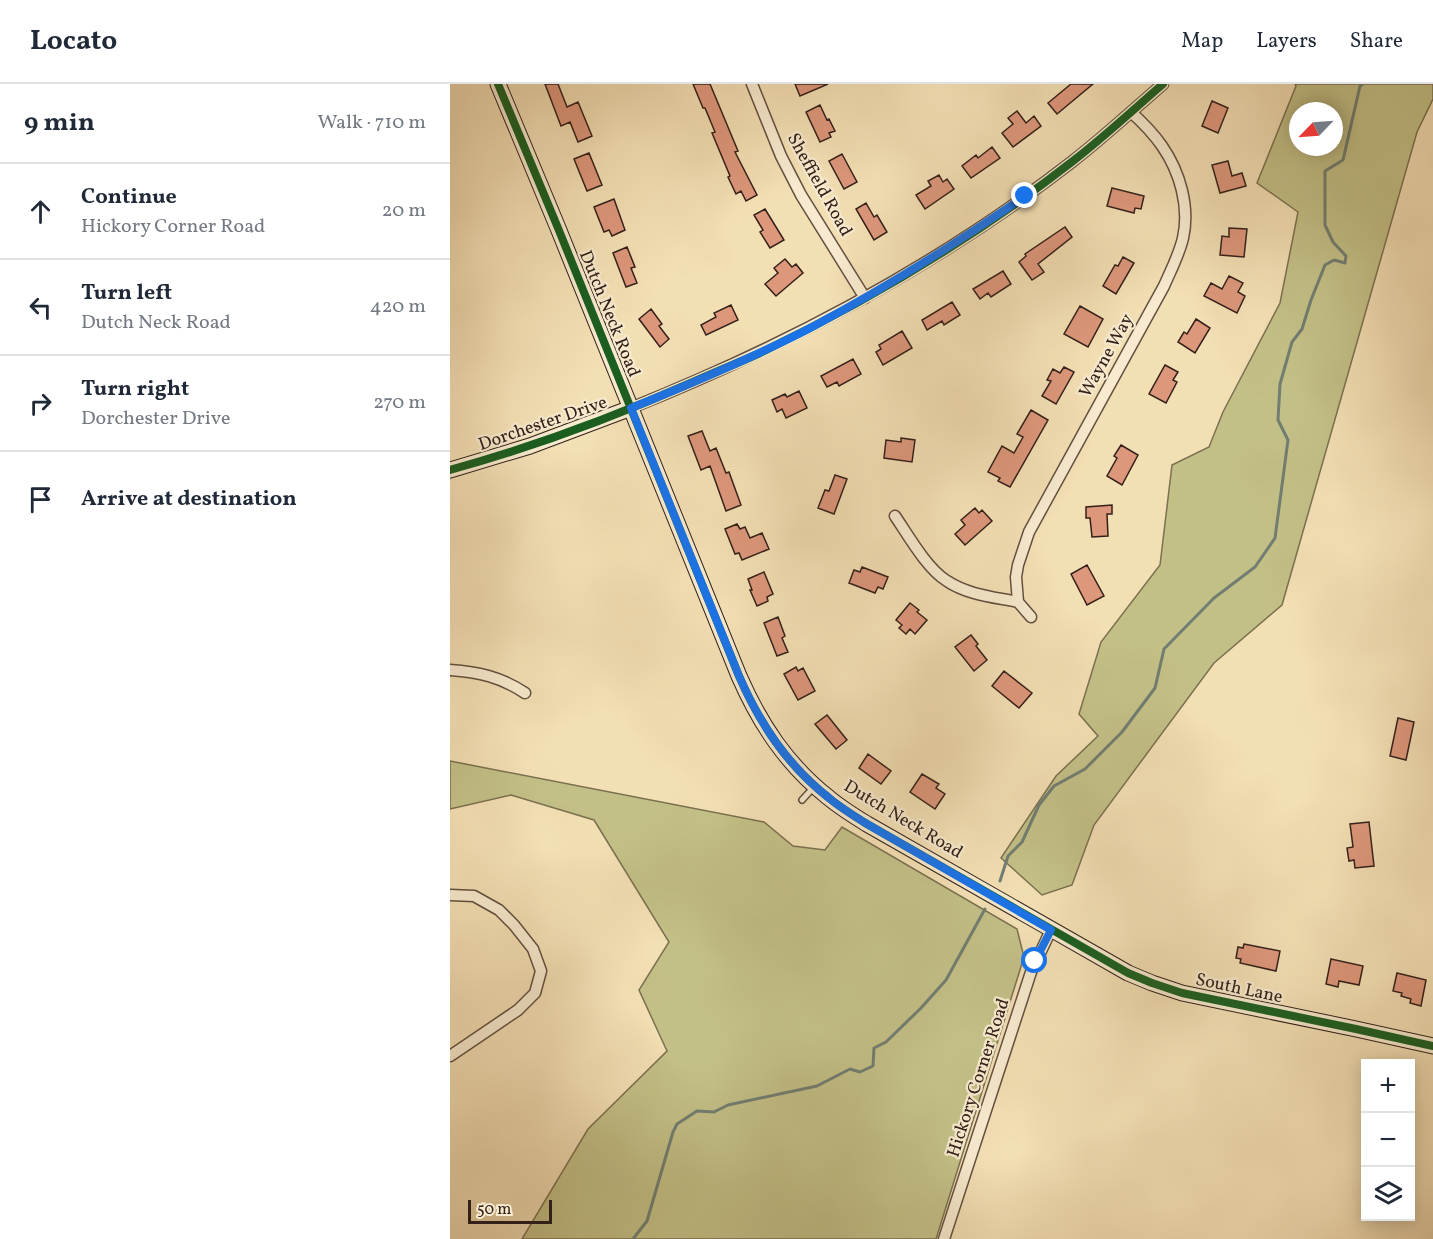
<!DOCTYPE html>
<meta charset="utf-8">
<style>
body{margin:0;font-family:Vollkorn,serif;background:#f2f2f3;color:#1f2937}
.controls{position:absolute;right:18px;bottom:18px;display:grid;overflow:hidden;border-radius:0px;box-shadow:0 3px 15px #0003}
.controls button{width:54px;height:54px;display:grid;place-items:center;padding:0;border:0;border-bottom:2px solid #e0e1e3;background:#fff;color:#1f2937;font:30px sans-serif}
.compass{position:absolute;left:839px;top:18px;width:54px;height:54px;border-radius:50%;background:#fff;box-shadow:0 3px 15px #0003;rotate:245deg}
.scale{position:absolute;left:18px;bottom:15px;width:84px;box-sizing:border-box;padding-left:6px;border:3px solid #332019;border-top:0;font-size:16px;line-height:21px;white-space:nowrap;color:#332019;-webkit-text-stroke:4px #f7eace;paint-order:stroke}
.stop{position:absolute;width:18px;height:18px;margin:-14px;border:4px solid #1a73e8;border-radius:50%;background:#fff}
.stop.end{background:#1a73e8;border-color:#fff;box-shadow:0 2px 6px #0008}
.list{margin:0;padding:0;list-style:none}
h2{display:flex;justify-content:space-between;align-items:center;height:78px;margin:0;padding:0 24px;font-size:26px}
h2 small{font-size:20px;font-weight:400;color:#747a83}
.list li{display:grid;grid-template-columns:39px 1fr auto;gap:18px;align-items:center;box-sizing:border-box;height:96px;padding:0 24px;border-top:2px solid #e0e1e3}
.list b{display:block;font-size:22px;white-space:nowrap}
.list p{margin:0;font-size:20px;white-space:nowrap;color:#747a83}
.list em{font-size:20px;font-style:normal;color:#747a83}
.icon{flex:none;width:33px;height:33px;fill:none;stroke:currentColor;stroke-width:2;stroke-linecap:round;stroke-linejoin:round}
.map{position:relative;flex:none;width:983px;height:1155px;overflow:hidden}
header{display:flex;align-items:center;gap:36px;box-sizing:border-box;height:84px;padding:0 30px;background:#fff;border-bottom:2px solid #e0e1e3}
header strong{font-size:28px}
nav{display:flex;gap:33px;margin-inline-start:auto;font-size:21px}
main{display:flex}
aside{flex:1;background:#fff}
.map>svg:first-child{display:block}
.green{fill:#c3c087;stroke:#7b7050;stroke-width:1.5;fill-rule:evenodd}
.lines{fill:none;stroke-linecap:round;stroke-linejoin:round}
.stream{stroke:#717e71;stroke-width:3}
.building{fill:#dd977b;stroke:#332019;stroke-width:1.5}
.lane-casing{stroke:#635040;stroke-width:8}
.street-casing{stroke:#635040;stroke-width:13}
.secondary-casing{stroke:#332019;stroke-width:17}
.lane{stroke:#f7eace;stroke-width:5}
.street{stroke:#f7eace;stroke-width:10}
.secondary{stroke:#f7eace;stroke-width:15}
.cycleway-casing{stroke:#f7eace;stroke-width:11}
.cycleway{stroke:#1b5e20;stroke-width:8}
.route{stroke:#1a73e8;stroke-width:8}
.labels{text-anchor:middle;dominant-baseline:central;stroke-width:4.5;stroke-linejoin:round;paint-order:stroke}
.street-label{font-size:18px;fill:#332019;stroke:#f7eace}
</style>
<header>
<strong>Locato</strong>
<nav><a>Map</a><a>Layers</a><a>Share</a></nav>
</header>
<main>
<aside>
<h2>9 min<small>Walk · 710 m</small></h2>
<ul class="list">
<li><svg class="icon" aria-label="ahead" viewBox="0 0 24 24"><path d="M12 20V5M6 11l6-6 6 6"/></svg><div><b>Continue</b><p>Hickory Corner Road</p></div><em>20 m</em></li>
<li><svg class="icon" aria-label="left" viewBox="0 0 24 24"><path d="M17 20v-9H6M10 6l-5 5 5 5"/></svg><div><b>Turn left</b><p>Dutch Neck Road</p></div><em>420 m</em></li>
<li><svg class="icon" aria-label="right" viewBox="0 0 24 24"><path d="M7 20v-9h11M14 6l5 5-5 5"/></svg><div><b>Turn right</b><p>Dorchester Drive</p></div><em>270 m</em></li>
<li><svg class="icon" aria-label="arrive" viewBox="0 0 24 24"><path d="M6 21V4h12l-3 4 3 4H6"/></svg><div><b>Arrive at destination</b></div></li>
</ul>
</aside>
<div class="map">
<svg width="983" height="1155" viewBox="0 0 983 1155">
<rect width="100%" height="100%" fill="#f3dfb4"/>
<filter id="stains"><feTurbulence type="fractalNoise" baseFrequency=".00333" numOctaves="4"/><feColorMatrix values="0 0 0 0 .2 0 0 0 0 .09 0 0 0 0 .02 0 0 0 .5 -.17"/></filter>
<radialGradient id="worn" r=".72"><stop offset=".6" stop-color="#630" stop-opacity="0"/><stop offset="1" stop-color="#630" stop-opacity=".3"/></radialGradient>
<path class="green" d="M845 0H983V15L967 48 832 521 764 579 644 741 622 801 592 811 551 774 606 692 648 652 629 630 651 558 710 481 722 381 759 363 773 328 830 219 848 128 807 99 846 2ZM848 27H884V63H848Z
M0 677 314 738 343 762 375 766 392 743 567 845 574 873 486 1155H72L138 1045 217 967 189 906 219 858 144 736 61 711 0 725Z"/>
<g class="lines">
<path class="stream" d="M550 797 558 772 572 758 589 721 604 702 635 685 672 648 705 604 714 565 764 514 805 483 825 454 838 356 828 336 830 300 842 258 852 245 861 216 875 181 884 176 895 179 896 172 883 158 875 141V87L893 76 910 2 913 0
M183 1155 197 1137 223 1048 227 1040 247 1027 264 1028 278 1021 367 1002 400 985 410 988 423 982 424 964 436 958 471 924 496 896 535 825"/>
</g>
<path class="building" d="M95 0H108L117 23 128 18 142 52 128 58 120 38 111 42Z
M243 0H260L288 67 285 68 307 111 296 117 291 107 286 110 278 93 280 92 262 49 265 48 255 24H253Z
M345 0H378L350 12Z
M621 0H643L607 30 598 19Z
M762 17 778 24 768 49 752 42Z
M370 21 377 36 379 35 385 47 379 49 381 53 370 58 356 28Z
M567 27 576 39 584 32 591 42 563 63 552 49 563 40 558 34Z
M542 63 550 74 521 94 512 82 526 71 528 74Z
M139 69 152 101 137 107 124 75Z
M392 70 407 98 394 105 379 77Z
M778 77 782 92 792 89 796 102 770 109 762 81Z
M489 91 493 98 497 95 504 105 475 125 466 111 481 102 478 97Z
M662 104 694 112 691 125 685 124 684 129 657 122Z
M164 115 175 146 162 152 159 146 154 148 144 123Z
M416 119 424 133 427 131 437 148 424 156 406 125Z
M315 125 334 156 320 164 310 148 313 146 304 131Z
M615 143 622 153 588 180 594 188 582 196 569 178 576 172 575 170Z
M779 144 797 145 794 173 770 171 772 152 779 153Z
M177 163 185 183 181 184 187 199 176 203 163 169Z
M673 173 684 179 666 210 653 202 665 181 668 182Z
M335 175 342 183 346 180 353 189 326 212 315 200 328 189 324 184Z
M553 187 561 200 541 213 538 209 530 215 523 205Z
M779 192 793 199 788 208 795 212 787 229 754 212 761 199 772 205Z
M502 218 510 231 494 241 492 237 477 246 472 236Z
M281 221 288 236 256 251 251 241 266 233 264 229Z
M630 222 653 235 638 263 614 250Z
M201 225 212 240 209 242 219 255 210 263 189 235Z
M746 235 760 244 745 269 728 258 734 248 737 250Z
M452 247 462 264 433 281 426 268 431 265 429 261Z
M403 275 411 290 389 302 387 298 377 303 371 292Z
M715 281 728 288 723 296 727 298 716 319 699 310Z
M614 283 624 288 606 320 592 312 601 297 597 296 603 285 610 289Z
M349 307 357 324 336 334 332 325 327 328 322 316 335 310 337 313Z
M581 326 598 336 560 403 548 397 550 394 538 388 552 362 564 369 573 353 567 350Z
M252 347 260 367 266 364 276 389 279 388 291 421 276 427 260 382 251 386 238 352Z
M451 354 465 356 462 378 434 374 436 356 451 358Z
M671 361 688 371 672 401 657 392 667 374 664 372Z
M385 391 397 395 384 430 368 424 375 406 379 407Z
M662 421V430H657L658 452 642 453 640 434H636V423Z
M525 424 529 429 532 426 542 437 515 461 505 450 515 441 511 436Z
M287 440 290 445 295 443 300 454 312 449 319 465 292 476 289 469 285 470 275 445Z
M637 481 654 512 637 521 621 490Z
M412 483 438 493 433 505 428 503 425 509 399 499 404 486 410 488Z
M314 488 323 510 317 513 318 517 307 522 300 506H302L298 495Z
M460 519 469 526 467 528 477 536 465 550 460 545 456 550 449 544 452 541 446 536Z
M328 533 335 552 332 554 338 568 327 572 314 539Z
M521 551 528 560 526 562 537 576 524 587 505 563Z
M346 583 348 587 353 584 365 607 348 616 334 590Z
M554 587 582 609 569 624 542 602Z
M377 631 397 656 386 665 365 640Z
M948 634 964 638 956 676 940 672Z
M418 670 441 687 431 700 409 684Z
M472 690 489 700 486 704 495 710 485 725 460 708Z
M919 738 924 782 905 784 904 776 899 777 897 764 903 763 900 740Z
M794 860 830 867 826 887 790 879 791 875 786 874 788 863 793 864Z
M881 875 913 882 909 901 889 897 888 903 876 900Z
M947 889 976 896 971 922 960 919 961 915 951 912 952 909 943 907Z"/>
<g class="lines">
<defs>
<path id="lane" d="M352 716 363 704"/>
<path id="street" d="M302 0 331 72 351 111 415 214
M181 324C338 261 489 181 623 77 654 53 683 26 713 0
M445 432C458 451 477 485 497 497 518 511 544 513 568 518
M581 533 568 518 566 493 568 481 579 448 714 202C721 186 729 171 733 154 740 123 730 88 712 62 703 49 692 38 681 28
M0 586C29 588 51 593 75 609
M0 811 24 812 49 826 64 841 83 865 91 887 85 909 68 926 0 972
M494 1155 581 888 601 846"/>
<path id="secondary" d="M48 0 108 144 289 592C310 640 337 681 379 714 391 724 404 732 417 740L678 889 702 899 732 909 906 945 983 962
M0 386 80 362 181 324"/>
</defs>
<use href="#lane" class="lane-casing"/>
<use href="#street" class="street-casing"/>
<use href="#secondary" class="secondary-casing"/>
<use href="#lane" class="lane"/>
<use href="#street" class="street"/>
<use href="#secondary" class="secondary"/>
<defs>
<path id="cycleway" d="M48 0 108 144 289 592C310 640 337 681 379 714 391 724 404 732 417 740L678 889 702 899 732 909 906 945 983 962
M0 386C83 363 164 333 243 298 265 288 288 279 310 269 420 216 527 152 623 77 654 53 683 26 713 0"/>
</defs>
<use href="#cycleway" class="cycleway-casing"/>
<use href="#cycleway" class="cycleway"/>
</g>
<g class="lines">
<path class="route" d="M575 112C507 159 437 203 364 242 305 273 243 299 181 324L289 592C310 640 337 681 379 714 391 724 404 732 417 740L601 846 585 877"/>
</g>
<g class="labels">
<g class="street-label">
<text transform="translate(369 101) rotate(61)">Sheffield Road</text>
<text transform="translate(159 230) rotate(68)">Dutch Neck Road</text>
<text transform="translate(657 272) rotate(-61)">Wayne Way</text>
<text transform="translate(93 340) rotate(-19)">Dorchester Drive</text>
<text transform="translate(453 736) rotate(31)">Dutch Neck Road</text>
<text transform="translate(789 905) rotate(12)">South Lane</text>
<text transform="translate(529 994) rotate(-72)">Hickory Corner Road</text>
</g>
</g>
<rect width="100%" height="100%" filter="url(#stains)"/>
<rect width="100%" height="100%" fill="url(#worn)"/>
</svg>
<div class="controls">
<button>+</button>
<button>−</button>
<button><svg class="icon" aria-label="layers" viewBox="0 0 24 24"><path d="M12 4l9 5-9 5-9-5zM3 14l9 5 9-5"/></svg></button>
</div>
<svg class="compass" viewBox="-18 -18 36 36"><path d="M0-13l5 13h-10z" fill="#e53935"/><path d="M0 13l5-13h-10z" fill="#747a83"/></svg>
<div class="scale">50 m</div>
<div class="stop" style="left:585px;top:877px"></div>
<div class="stop end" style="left:575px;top:112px"></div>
</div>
</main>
